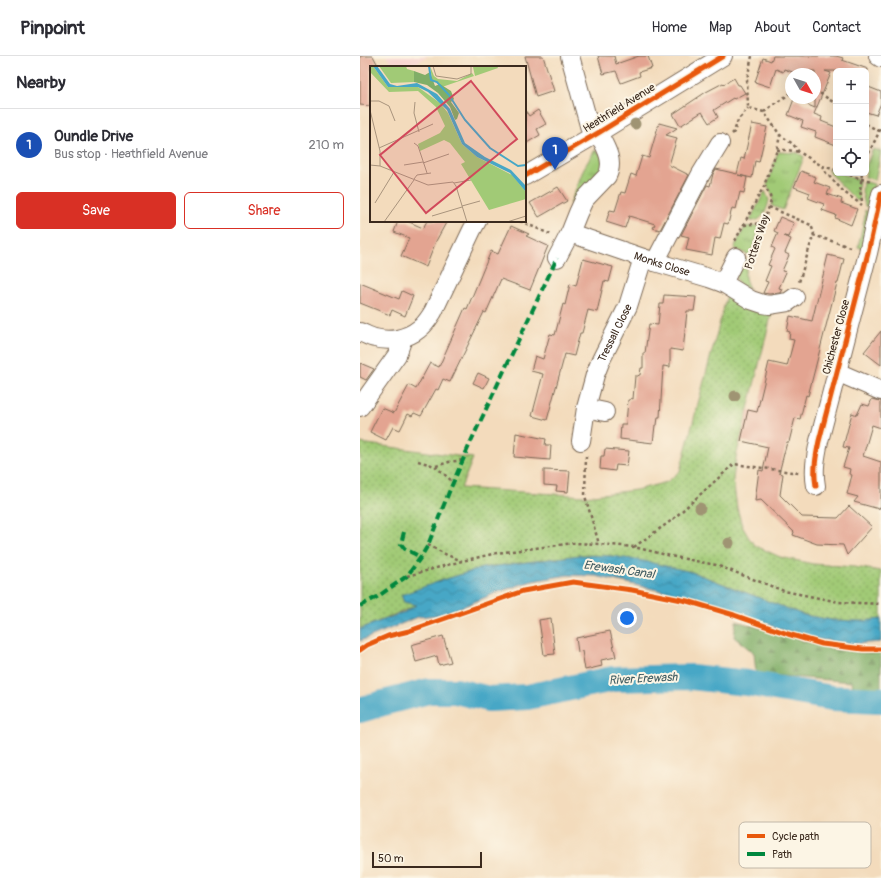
<!DOCTYPE html>
<meta charset="utf-8">
<style>
body{margin:0;font-family:Pangolin,sans-serif;background:#f7f7f7;color:#2b2b33}
.controls{position:absolute;right:12px;top:12px;display:grid;overflow:hidden;border-radius:6px;box-shadow:0 4px 16px #0002}
.controls button{width:36px;height:36px;display:grid;place-items:center;padding:0;border:0;border-bottom:1px solid #e1e1e2;background:#fff;color:#2b2b33;font:20px sans-serif}
.compass{position:absolute;left:425px;top:12px;width:36px;height:36px;border-radius:50%;background:#fff;box-shadow:0 4px 16px #0002;rotate:129deg}
.scale{position:absolute;left:12px;bottom:10px;width:110px;box-sizing:border-box;padding-left:4px;border:2px solid #3b2a1e;border-top:0;font-size:11px;line-height:14px;white-space:nowrap;color:#3b2a1e;-webkit-text-stroke:3px #fcf5e5;paint-order:stroke}
.you{position:absolute;left:267px;top:562px;width:14px;height:14px;margin:-10px;border:3px solid #fff;border-radius:50%;background:#1a73e8;box-shadow:0 0 0 6px #1a73e833}
.badge{display:grid;place-items:center;width:26px;height:26px;border-radius:50%;background:#d93025;color:#fff;font-size:13px;font-weight:700}
.pin{position:absolute;translate:-50% -33px;filter:drop-shadow(0 1px 2px #0008)}
.pin::after{content:'';position:absolute;top:21px;width:14px;height:12px;background:inherit;clip-path:polygon(0 0,100% 0,50% 100%)}
.list{margin:0;padding:0;list-style:none}
h2{display:flex;justify-content:space-between;align-items:center;height:52px;margin:0;padding:0 16px;font-size:17px}
h2 small{font-size:13px;font-weight:400;color:#7c7c81}
.list li{display:grid;grid-template-columns:26px 1fr auto;gap:12px;align-items:center;box-sizing:border-box;height:72px;padding:0 16px;border-top:1px solid #e1e1e2}
.list b{display:block;font-size:15px;white-space:nowrap}
.list p{margin:0;font-size:13px;white-space:nowrap;color:#7c7c81}
.list em{font-size:13px;font-style:normal;color:#7c7c81}
.actions{display:flex;gap:8px;padding:12px 16px}
.actions a{flex:1;padding:9px 0;border:1px solid #d93025;border-radius:6px;text-align:center;font-size:14px;color:#d93025}
.actions .main{background:#d93025;color:#fff}
.icon{flex:none;width:22px;height:22px;fill:none;stroke:currentColor;stroke-width:2;stroke-linecap:round;stroke-linejoin:round}
.map{position:relative;flex:none;width:521px;height:822px;overflow:hidden}
header{display:flex;align-items:center;gap:24px;box-sizing:border-box;height:56px;padding:0 20px;background:#fff;border-bottom:1px solid #e1e1e2}
header strong{font-size:19px}
nav{display:flex;gap:22px;margin-inline-start:auto;font-size:14px}
main{display:flex}
aside{flex:1;background:#fff}
.map>svg:first-child{display:block}
.built{fill:#f7d0ce}
.grass{fill:url(#grass-tufts);stroke:#6e7a4a}
.forest{fill:url(#forest-firs);stroke:#5e6c42}
.park{fill:url(#park-dots);stroke:#6e7a4a}
.water{fill:url(#water-waves);stroke:#416872}
.lines{fill:none;stroke-linecap:round;stroke-linejoin:round}
.river{stroke:#47a7c6;stroke-width:26}
.building{fill:#e3a491}
.minor-casing{stroke:#7b6855;stroke-width:20}
.path{stroke:#7b6855;stroke-width:2.5;stroke-dasharray:3 3;stroke-linecap:butt}
.minor{stroke:#fff;stroke-width:18}
.quiet{stroke:#00873e;stroke-width:4;stroke-dasharray:8 4;stroke-linecap:butt}
.cycleway-casing{stroke:#fcf5e5;stroke-width:8}
.cycleway{stroke:#e8590c;stroke-width:5}
.tree{fill:#9f9473}
.labels{text-anchor:middle;dominant-baseline:central;stroke-width:4;stroke-linejoin:round;paint-order:stroke}
.street-label{font-size:11px;fill:#3b2a1e;stroke:#fcf5e5}
.water-label{font-size:12px;font-style:italic;fill:#405c61;stroke:#fcf5e5}
.inset-river{fill:none;stroke:#47a7c6;stroke-width:2}
.inset-road{fill:none;stroke:#a9947d;stroke-width:1}
.view{fill:#d1495b;fill-opacity:0.15;stroke:#d1495b;stroke-width:2}
.inset-edge{fill:none;stroke:#3b2a1e;stroke-width:2}
.key{fill:#fcf5e5;stroke:#c2b8a9;stroke-width:1}
.key-label{font-size:11px;fill:#3b2a1e}
</style>
<header>
<strong>Pinpoint</strong>
<nav><a>Home</a><a>Map</a><a>About</a><a>Contact</a></nav>
</header>
<main>
<aside>
<h2>Nearby<small></small></h2>
<ul class="list">
<li><span class="badge" style="background:#1a4fb4">1</span><div><b>Oundle Drive</b><p>Bus stop · Heathfield Avenue</p></div><em>210 m</em></li>
</ul>
<div class="actions"><a class="main">Save</a><a>Share</a></div>
</aside>
<div class="map">
<svg width="521" height="822" viewBox="0 0 521 822">
<defs>
<pattern id="grass-tufts" width="24" height="20" patternUnits="userSpaceOnUse"><rect width="24" height="20" fill="#a1ca76"/><path d="M3 7l-1-3M5 7V3M7 7l1-3M15 17l-1-3M17 17v-4M19 17l1-3" fill="none" stroke="#84a460"/></pattern>
<pattern id="forest-firs" width="22" height="20" patternUnits="userSpaceOnUse"><rect width="22" height="20" fill="#80ae67"/><path d="M5 1l3.5 6h-7zM16 11l3.5 6h-7z" fill="#6a8e54"/></pattern>
<pattern id="park-dots" width="8" height="8" patternUnits="userSpaceOnUse"><rect width="8" height="8" fill="#a1ca76"/><path d="M2 2h.1M6 6h.1" fill="none" stroke="#84a460" stroke-width="1.8" stroke-linecap="round"/></pattern>
<pattern id="water-waves" width="16" height="10" patternUnits="userSpaceOnUse"><rect width="16" height="10" fill="#47a7c6"/><path d="M0 5q4-4 8 0t8 0" fill="none" stroke="#3c88a0"/></pattern>
</defs>
<rect width="100%" height="100%" fill="#fcf5e5"/>
<filter id="ink" filterUnits="userSpaceOnUse"><feTurbulence type="fractalNoise" baseFrequency=".025" numOctaves="2"/><feDisplacementMap in="SourceGraphic" scale="8" xChannelSelector="R" yChannelSelector="G"/><feConvolveMatrix kernelMatrix="1 2 1 2 8 2 1 2 1" color-interpolation-filters="sRGB"/></filter>
<filter id="wash" filterUnits="userSpaceOnUse"><feTurbulence type="fractalNoise" baseFrequency=".012" numOctaves="4" result="noise"/><feDisplacementMap in="SourceGraphic" scale="16" xChannelSelector="R" yChannelSelector="G"/><feGaussianBlur stdDeviation="0.9" result="paint"/><feColorMatrix in="noise" values="0 0 0 0 0 0 0 0 0 0 0 0 0 0 0 0 0 1.4 0 .05"/><feComposite in="paint" operator="in"/></filter>
<g filter="url(#wash)">
<rect width="100%" height="100%" fill="#f3dbbc"/>
<path class="built" d="M26 0H68L50 11H35Z"/>
<path class="grass" d="M513 93 521 95 515 124 505 121 507 108Z
M235 94 241 99 244 112 223 137 210 148 224 112Z
M418 96 438 97 444 101 423 154 412 150C414 140 412 138 407 129Z
M467 113 499 124 498 134 500 144 499 145 496 144 480 128Z
M503 125 514 128 511 153 505 150 502 136Z
M405 135 409 144C407 154 402 166 391 165L390 164Z
M505 154 510 157 503 193 498 191 505 160Z
M397 170 399 171V174L390 200 374 192 385 171Z
M383 202 388 205C384 219 383 221 390 234 384 231 376 228 376 220Z"/>
<path class="forest" d="M376 565 472 593 506 597H521V656L495 655 492 626 396 618 394 597 374 581Z"/>
<path class="park" d="M367 239 412 256 376 401 373 423 377 452 382 470 389 482 396 490 420 501 453 508 494 511 521 515V563L502 565 472 564 444 559 332 516 252 500 220 499 122 512 83 524 42 542 44 546 57 549 0 573V387L113 402 101 432 225 440 276 434 307 426 320 415Z"/>
<path class="water" d="M220 499 252 500 284 505 332 516 444 559 472 564 502 565 521 563V586L494 588 462 584 443 580 420 573 375 554 337 541 302 535 236 520 208 519 172 525 138 536 107 549 78 559 58 561 0 585V573L44 556 56 549 44 546 41 539 83 524 122 512Z"/>
<g class="lines">
<path class="river" d="M0 654 23 647 69 635H96L129 643 167 641 253 623 331 621 387 627 472 642 521 644"/>
</g>
<g id="blocks">
<path class="building" d="M0 0H13L19 11H11L10 50 0 49Z
M165 0H183L194 35 176 41Z
M238 0H254L256 8 279 0H288L292 12 279 16 280 20 261 27 256 15 243 18Z
M413 0H476L483 2 482 4 508 13V15H465L471 17 454 58 462 61 461 65 476 71V89L455 81 456 76 441 71 443 65 428 59 434 43 455 52V15H450L449 18H438L424 13 423 16 416 13 410 31 395 26 403 2 411 5Z
M374 22 378 29H380L385 37 374 43 373 42 354 54 358 61 349 67 342 56 320 70 313 58 346 36 363 27 364 28Z
M506 30 521 36V47L516 59 506 56Z
M165 54 169 60 178 54 186 68 177 73 180 79 165 88Z
M299 67 317 72 306 79 317 82 309 109 329 119 300 174 293 172 295 168 269 160 265 172 246 166 250 154 255 155 261 136 265 137 271 118 276 120 282 100 289 102Z
M392 68 407 71 399 106 395 105 392 122 378 119 387 121 384 137 380 136 376 153 372 152 368 168 364 167 360 183 355 182 352 199 326 194 329 181 321 179 347 129 350 130 353 118 356 113 377 118 381 102 384 103Z
M441 115 456 121 454 126 470 132 467 138 482 143 481 147 497 153 491 169 475 162 476 159 462 154 464 148 448 142 450 137 434 131Z
M198 131 207 145 179 161 170 147Z
M420 161 434 167 428 181 424 180 431 183 425 197 429 199 422 215 426 216 419 232 422 233 420 237 409 238 403 237 408 226 405 225 411 210 408 209 415 193 412 191 418 177 414 175Z
M38 165H47L63 172 67 165H87L76 185 66 211 41 200 49 182 34 176Z
M151 170 169 178 166 180 188 190 170 234 141 223 126 257 124 256 90 326 83 323 78 334 76 333 61 360 54 357 52 360 48 358 40 374 33 371 26 384 10 376 22 352 34 357 49 329 56 333 70 307 79 311 105 252 107 253 131 195 138 198Z
M468 199 484 203 478 227H477L448 340 446 339 440 363 435 362 429 386H427L419 417 423 418 420 439 442 461 478 462 489 450 512 471 487 499 483 489 457 488 433 479 434 476 401 444 395 445 399 414 403 415 408 391 381 385 388 354 397 356 409 306 427 310 434 284 429 283 430 276 427 275 430 260 452 265Z
M223 203 253 211 249 226 244 225 237 256 228 254 222 277H220L214 300 205 298 187 364 172 360 183 318 171 315 175 300 183 303 190 278 195 279 203 248 205 249 210 228 216 230Z
M0 227 39 243 42 235 53 240 45 260 32 254 30 259 0 247Z
M304 239 336 241 334 255H327L323 295 310 293V311L303 310 300 361H298L297 369H295L293 387 260 383 261 368H266L268 344H270L271 342 273 343 275 320H278L279 319H280L281 312H283V297H285L289 268 298 269 300 248H303Z
M521 275V309L504 296Z
M0 307 14 313 6 324 0 321Z
M118 317 129 322 124 332 113 327Z
M512 343 521 345V372L512 369 503 400 521 406V452L519 451V453L494 446 498 441 487 438 492 419 489 418 490 413 483 411 489 392 483 391 492 357 497 359 502 348 509 350Z
M156 377 186 383 185 389H191L190 404 154 401Z
M245 393 269 395 267 410 256 409 255 415 240 413 241 400H244Z
M184 414 210 415 208 436 196 435 197 430 184 429Z
M191 562 195 598 184 599 179 564Z
M250 575 256 601 241 604 242 610 225 614 222 595 218 596 216 582Z
M83 580 91 606 79 609 77 600 56 606 51 589Z"/>
</g>
</g>
<g filter="url(#ink)">
<use href="#blocks" fill-opacity="0" stroke="#7b6855" stroke-width="1"/>
<g class="lines">
<defs>
<g id="minor">
<path d="M210 0 232 80"/>
<path d="M518 0 521 2"/>
<path d="M165 120 238 77 363 0"/>
<path id="s1" d="M210 177 295 206 349 222 363 227 391 244 403 248 409 249 428 246 435 241"/>
<path d="M197 202 210 177 218 157 224 144 247 120C255 105 245 90 238 77"/>
<path d="M295 206 341 118 360 87"/>
<path d="M363 227 376 201"/>
<path d="M0 276C5 278 10 281 15 282 29 286 47 283 59 273 65 269 69 262 73 256L112 174 117 165"/>
<path d="M477 316 521 335"/>
<path d="M0 351 37 299 43 282"/>
<path d="M226 352 245 356"/>
<path id="s2" d="M221 385 226 352 235 319 241 304 268 250 283 202"/>
<path d="M456 430C453 414 456 400 459 385L508 197 521 138"/>
</g>
</defs>
<use href="#minor" class="minor-casing"/>
<path class="path" d="M392 0 387 23 388 52 404 56 420 79 433 88 439 96 462 110 466 117 484 136 502 149
M455 34 476 48
M404 56 413 49 431 37
M506 68 519 75
M372 78 374 76 378 64 388 52
M417 94H427L439 96
M506 103 521 72
M462 110 476 114
M484 117 501 123 512 125
M502 145 500 135 502 117
M409 151 451 169 454 177 439 226
M160 165 192 179
M384 169 403 167
M453 179 493 192
M375 185 404 130 417 94 420 79
M392 199 411 145 410 140 405 130
M226 400 225 440 239 488
M58 405 75 410 93 426
M76 410 89 406 103 404
M68 489 87 499 102 505
M274 491 312 464 374 408 439 417
M47 520 102 505 137 497 214 487 239 488 274 491 315 501 356 509 424 535 479 546 521 548
M0 594 7 589 28 580 49 575 163 535 213 526 272 534 327 545 374 559 428 578 462 588 503 593H521"/>
<use href="#minor" class="minor"/>
<path class="quiet" d="M44 476 41 488 45 493 61 501
M0 550 17 541 47 520 61 501 68 489 89 436 112 383 197 202"/>
<defs>
<path id="cycleway" d="M165 120 238 77 363 0
M456 430C453 414 456 400 459 385L508 197 521 138
M0 594 7 589 28 580 49 575 163 535 213 526 272 534 327 545 374 559 428 578 462 588 503 593H521"/>
</defs>
<use href="#cycleway" class="cycleway-casing"/>
<use href="#cycleway" class="cycleway"/>
</g>
<g class="tree">
<circle cx="275" cy="68" r="5.5"/>
<circle cx="375" cy="340" r="5.5"/>
<circle cx="340" cy="452" r="5.5"/>
<circle cx="369" cy="487" r="5.5"/>
</g>
</g>
<g class="labels">
<g class="street-label">
<text transform="translate(259 52) rotate(-32)">Heathfield Avenue</text>
<text transform="translate(397 186) rotate(-72)">Potters Way</text>
<text stroke="none"><textPath href="#s1" startOffset="97">Monks Close</textPath></text>
<text stroke="none"><textPath href="#s2" startOffset="114">Tressall Close</textPath></text>
<text transform="translate(476 281) rotate(-75)">Chichester Close</text>
</g>
<g class="water-label">
<text transform="translate(259 514) rotate(8)">Erewash Canal</text>
<text transform="translate(283 623) rotate(-3)">River Erewash</text>
</g>
</g>
<g transform="translate(10 10)">
<rect width="156" height="156" fill="#f3dbbc"/>
<path d="M60 0 64 10 68 13 87 15 102 7 104 10 72 21 62 13ZM127 0 128 2 105 10 103 1Z" fill="#a1ca76"/>
<path d="M44 5 55 9 60 6 65 20 70 18 81 25 84 33 81 36 89 47 87 53 85 54 80 41 68 27 57 19 44 16Z" fill="#80ae67"/>
<path d="M0 0H3L18 21H48L70 37 78 47 92 78 107 91 142 109 156 126V133L119 144 91 98 95 96 80 77 74 74 50 85 48 78 70 67 75 60 66 41 48 25 19 26 1 7ZM9 0H36L37 3 44 5V16L21 17Z" fill="#a1ca76"/>
<path d="M3 0H7L20 18 27 20 47 17 67 28 80 43 95 77 115 91 141 104 156 120V126L140 107 107 91 92 78 77 44 58 26 48 21H18Z" fill="#47a7c6"/>
<path class="inset-river" d="M59 0 61 14 67 16 79 29 95 54 120 82 148 100 156 99"/>
<path class="inset-road" d="M63 0 66 10 87 13 101 8V0M0 35H9L19 40 25 55M45 36 44 47 49 66M0 44 10 85V100M44 77 48 80 57 107M9 82 63 58M53 97 79 88M0 99 10 100 58 119 83 116 86 120 97 156M34 99 53 96M44 113 47 109 61 107M84 117 101 114M5 137 24 106M92 140 110 135M62 150 92 141M14 156 44 114M137 156 156 150"/>
<path class="view" d="M101 15 147 73 56 147 10 89Z"/>
<rect width="156" height="156" class="inset-edge"/>
</g>
<rect x="379" y="766" width="132" height="46" rx="6" class="key"/>
<rect x="387" y="778" width="18" height="4" fill="#e8590c"/>
<rect x="387" y="796" width="18" height="4" fill="#00873e"/>
<g class="key-label">
<text x="412" y="784">Cycle path</text>
<text x="412" y="802">Path</text>
</g>
</svg>
<div class="controls">
<button>+</button>
<button>−</button>
<button><svg class="icon" aria-label="locate" viewBox="0 0 24 24"><circle cx="12" cy="12" r="6"/><path d="M12 2v4M12 18v4M2 12h4M18 12h4"/></svg></button>
</div>
<svg class="compass" viewBox="-18 -18 36 36"><path d="M0-13l5 13h-10z" fill="#e53935"/><path d="M0 13l5-13h-10z" fill="#7c7c81"/></svg>
<div class="scale">50 m</div>
<div class="you"></div>
<div class="pin badge" style="left:195px;top:114px;background:#1a4fb4">1</div>
</div>
</main>
